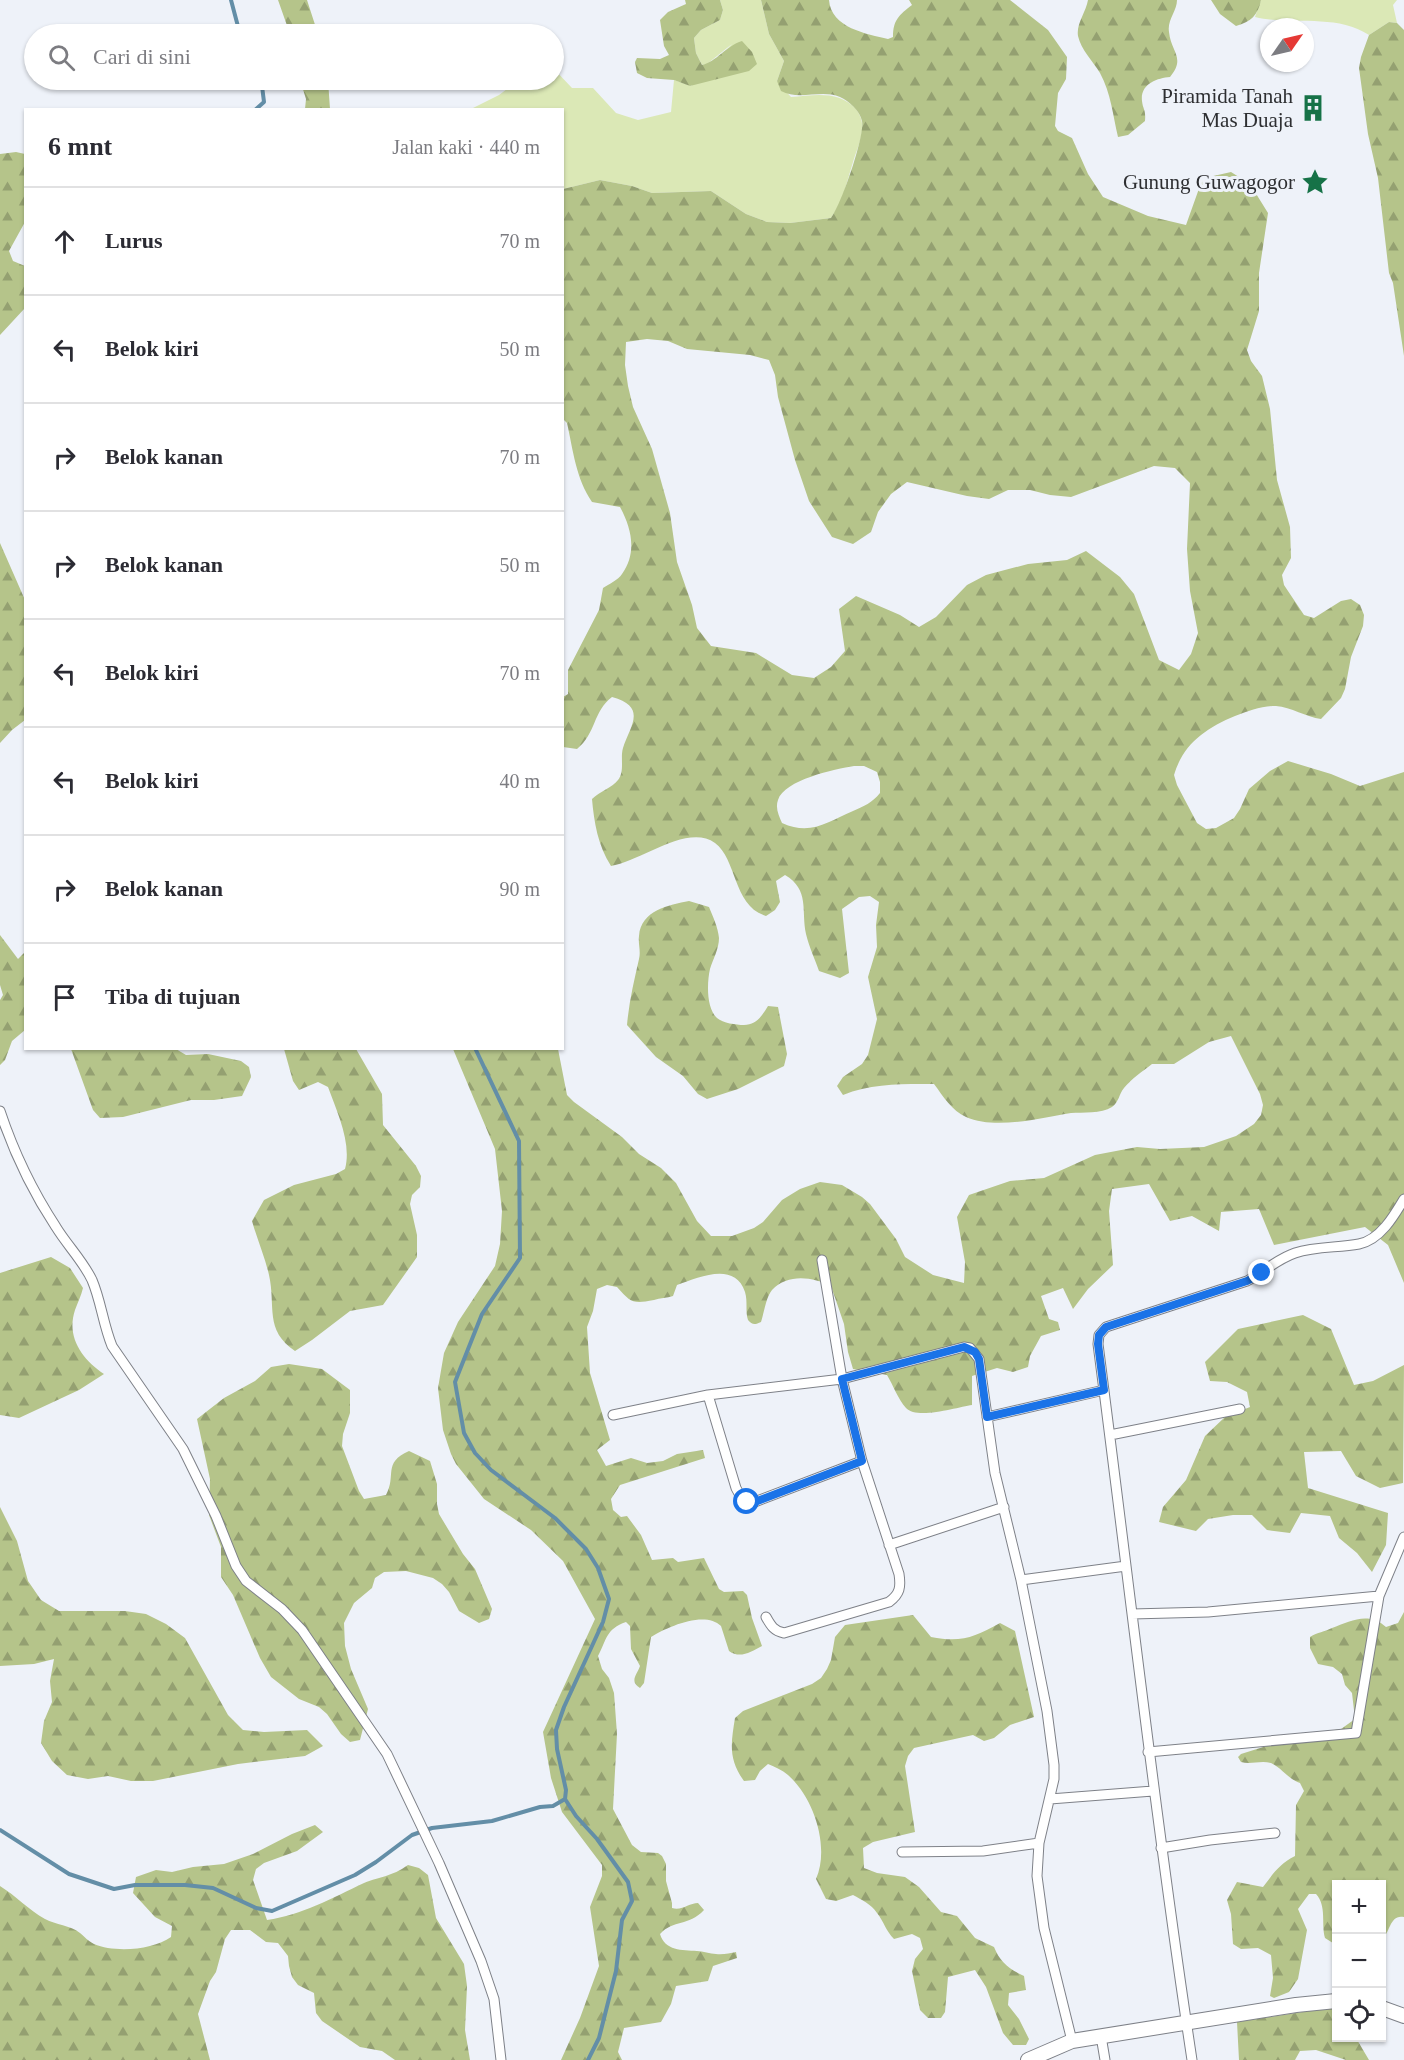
<!DOCTYPE html>
<html lang="id">
<meta charset="utf-8">
<style>
body{margin:0;font-family:Georgia,serif;background:#f2f2f3;color:#2b2b33}
.controls{position:absolute;right:18px;bottom:18px;display:grid;overflow:hidden;border-radius:0px;box-shadow:0 2px 4px #0004}
.controls button{width:54px;height:54px;display:grid;place-items:center;padding:0;border:0;border-bottom:2px solid #e1e1e2;background:#fff;color:#2b2b33;font:30px sans-serif}
.compass{position:absolute;left:1260px;top:18px;width:54px;height:54px;border-radius:50%;background:#fff;box-shadow:0 2px 4px #0004;rotate:56deg}
.stop{position:absolute;width:18px;height:18px;margin:-14px;border:4px solid #1a73e8;border-radius:50%;background:#fff}
.stop.end{background:#1a73e8;border-color:#fff;box-shadow:0 2px 6px #0008}
.list{margin:0;padding:0;list-style:none}
h2{display:flex;justify-content:space-between;align-items:center;height:78px;margin:0;padding:0 24px;font-size:26px}
h2 small{font-size:20px;font-weight:400;color:#7c7c81}
.list li{display:grid;grid-template-columns:39px 1fr auto;gap:18px;align-items:center;box-sizing:border-box;height:108px;padding:0 24px;border-top:2px solid #e1e1e2}
.list b{display:block;font-size:22px;white-space:nowrap}
.list em{font-size:20px;font-style:normal;color:#7c7c81}
.icon{flex:none;width:33px;height:33px;fill:none;stroke:currentColor;stroke-width:2;stroke-linecap:round;stroke-linejoin:round}
.map{position:relative;flex:none;width:1404px;height:2060px;overflow:hidden}
.search{position:absolute;background:#fff;box-shadow:0 2px 4px #0004;left:24px;top:24px;width:540px;height:66px;display:flex;align-items:center;gap:15px;box-sizing:border-box;padding:0 21px;border-radius:33px;color:#7c7c81;font-size:22px}
.panel{position:absolute;background:#fff;box-shadow:0 2px 4px #0004;left:24px;top:108px;width:540px;height:942px;border-radius:0px}
.map>svg:first-child{display:block}
.green{fill:#dbe8b6}
.forest{fill:url(#forest-firs);fill-rule:evenodd}
.lines{fill:none;stroke-linecap:round;stroke-linejoin:round}
.stream{stroke:#638ea7;stroke-width:4}
.street-casing{stroke:#7e8188;stroke-width:11}
.secondary-casing{stroke:#7e8188;stroke-width:16}
.street{stroke:#fff;stroke-width:9}
.secondary{stroke:#fff;stroke-width:14}
.route{stroke:#1a73e8;stroke-width:8}
.labels{text-anchor:middle;dominant-baseline:central;stroke-width:6;stroke-linejoin:round;paint-order:stroke}
.poi-label{font-size:21px;fill:#2e2f32;stroke:#eef2f9;text-anchor:end}
</style>
<div class="map">
<svg width="1404" height="2060" viewBox="0 0 1404 2060">
<defs>
<pattern id="forest-firs" width="22" height="20" patternUnits="userSpaceOnUse" patternTransform="scale(1.5)"><rect width="22" height="20" fill="#b5c48a"/><path d="M5 1l3.5 6h-7zM16 11l3.5 6h-7z" fill="#94a071"/></pattern>
</defs>
<rect width="100%" height="100%" fill="#eef2f9"/>
<path class="green" d="M720 0H761L769 34 784 61 777 81 791 97C814 95 839 90 856 109 861 116 863 122 862 131 861 141 856 152 853 162 847 181 843 202 831 218L790 223 767 222 746 214 711 191 652 193 632 186 600 180 563 189 562 110H469L499 95 519 80H554V69L572 88H593L616 113 638 120 671 112 674 80 691 86 732 44 707 64 702 65 696 53 694 38 701 30 720 20 723 10Z
M1261 0H1397L1393 5 1397 23 1389 22 1369 35C1335 13 1291 26 1255 17Z"/>
<path class="forest" d="M278 0H307L318 34H290Z
M685 0H720L723 10 720 20 701 30 694 38 696 53 702 65C716 62 726 46 742 41L752 52 757 64 749 71 690 86 674 80 647 78 637 73 635 62 637 58 660 59 669 55 664 46 660 20 668 12 686 4Z
M761 0H829C831 28 867 34 888 39L893 37C893 20 899 15 912 5L909 0H1010L1048 30 1067 57 1066 79 1058 93 1055 126 1058 131 1072 138 1088 174 1103 197 1148 216 1186 225 1201 183 1209 177 1231 172 1250 184 1268 213 1259 273V311L1247 350 1251 361 1262 376 1270 409 1277 480 1290 527 1291 558 1282 575 1284 585 1304 615 1314 618 1341 601 1351 599 1360 605 1364 615 1363 626 1351 657 1345 689 1341 698 1321 719C1306 717 1291 707 1276 706 1261 706 1249 711 1235 716 1206 728 1183 744 1174 775L1177 785 1197 823 1206 829 1216 828 1234 818 1240 809 1249 789 1270 771 1288 761 1331 774 1360 786 1404 772V1283L1388 1245 1365 1227 1274 1245 1259 1209 1221 1212 1219 1231 1192 1216 1170 1221 1149 1184 1112 1189 1109 1211 1113 1265 1088 1289 1073 1309 1063 1288 1041 1296 1049 1319 1058 1322 1060 1330 1041 1336 1030 1356 1028 1367 1013 1372 997 1368 972 1376V1405C958 1407 917 1420 906 1408 898 1399 893 1385 887 1375L853 1369 848 1352 844 1324 831 1286C813 1277 788 1273 772 1290 766 1297 764 1313 761 1322 755 1325 752 1325 748 1320 745 1311 748 1302 745 1292 735 1261 699 1277 677 1285L673 1296C667 1298 660 1298 654 1300 633 1304 631 1303 617 1287L607 1285 597 1289 593 1311 587 1327 590 1373 610 1440 597 1450 606 1466 631 1458 647 1463 663 1461 677 1454 703 1450 705 1458 620 1485 611 1499 613 1510 621 1517 627 1516 641 1535 652 1560 673 1558 678 1562 704 1558 719 1589 724 1592 743 1591 747 1595 752 1618 762 1646C751 1652 740 1659 729 1651L721 1626C705 1610 667 1627 651 1637L644 1683 640 1688C629 1681 637 1675 640 1666L631 1649 630 1626 626 1622C606 1629 607 1639 598 1656L602 1669 609 1678 614 1693 617 1734 613 1809 632 1845 641 1852 658 1853 662 1856 666 1864V1881L672 1903V1908C682 1911 689 1903 698 1903L704 1910C688 1927 674 1919 660 1934 665 1951 682 1950 697 1951 703 1951 710 1954 716 1954 723 1955 730 1953 736 1952L737 1958 713 1966 708 1981 676 1986 671 2004 661 2022 624 2028 618 2052 622 2060H561L580 2018 599 1966 590 1907 602 1876V1865L562 1812 551 1778 543 1732 595 1619 563 1561 531 1530 484 1499 456 1464 451 1454 443 1430 438 1388 444 1353 458 1322 495 1266 500 1244 502 1211 495 1149 453 1049H558L567 1095 574 1102 622 1137 639 1154 661 1168 676 1183 697 1221 711 1236H732L754 1228 763 1222 782 1200 800 1189 820 1182 842 1185 862 1197 870 1204 896 1239 905 1257 933 1275 964 1283 965 1262 957 1217 969 1195 1010 1181 1044 1178 1095 1155 1137 1147 1160 1149 1204 1147 1236 1136 1254 1124 1261 1115 1263 1105 1260 1094 1231 1036 1209 1042 1174 1064H1152C1143 1071 1131 1079 1124 1088 1119 1094 1119 1102 1112 1107 1101 1114 1083 1112 1071 1113 1040 1118 996 1130 966 1117 952 1111 943 1096 934 1084 904 1084 872 1083 843 1095L837 1086 843 1077 862 1064 868 1055 877 1019 868 977 877 947 876 925 879 902 870 896 859 897 842 909 849 973 840 978 819 971C815 959 809 947 806 934 801 910 810 890 785 875L776 881 780 902 775 910 766 916C733 906 737 859 715 843 687 823 640 862 611 866 598 846 594 822 592 799 599 792 613 787 618 780 625 771 620 758 623 748 630 726 648 707 612 697 593 711 596 734 577 749L563 747V697L568 694V670L599 610 603 588C609 584 618 580 622 574 637 553 632 529 620 507L592 502C576 479 573 450 567 423L563 419V189L600 180 632 186 652 193 711 191 746 214 767 222 790 223 831 218C841 205 865 136 862 121 860 111 849 101 840 97 821 89 799 101 781 91L777 81 784 61 769 34ZM647 339 668 341 687 349 750 355 769 360 775 375 778 397 795 460 809 501 832 537 853 544 871 532 878 512 891 494 907 482 967 496 989 499 1008 490H1030L1050 495 1071 497 1154 466 1175 468 1190 483 1187 549 1190 591 1198 633 1191 654 1179 670 1159 660 1134 594 1120 577 1086 551 1067 560 1028 564 986 575 967 585 936 617 919 627 900 615 856 596 839 609 845 651 831 667 814 678 792 675 756 653 711 646 697 628 692 605 677 562 670 513 652 449 633 407 628 386 625 365 626 342ZM854 766H864L877 772 880 782V793C872 803 864 806 853 811 827 822 811 836 782 823 779 816 775 808 778 800 784 780 835 769 854 766Z
M1088 0H1177C1177 11 1167 20 1169 32 1171 52 1186 58 1170 77 1157 78 1140 84 1142 101 1143 110 1146 109 1145 121L1128 135 1118 137C1113 116 1111 93 1100 73 1093 61 1081 50 1078 36 1076 24 1086 12 1088 0Z
M1211 0H1261C1258 15 1251 22 1236 26L1220 14Z
M1389 22 1397 23 1404 30V356L1393 283 1389 273 1378 178 1368 134 1359 68 1361 57 1369 35Z
M300 80H328L330 109H305L306 99Z
M16 152 25 154V222L9 251 13 261 25 266V308L0 335V154Z
M0 543 25 600V720L12 730 0 743Z
M689 901 709 907C713 917 718 927 719 938 719 949 713 959 710 969 707 982 706 1008 717 1018 723 1023 736 1025 744 1025 756 1025 762 1016 768 1006L778 1007 787 1054 784 1066 738 1089 707 1099 698 1094 683 1076 656 1057 627 1025C629 1002 634 981 639 959 641 951 638 944 639 936 641 910 669 905 689 901Z
M0 935 18 959 26 951 25 1030 12 1041 5 1060 0 1065V1000L3 995 0 985Z
M71 1049H176L186 1055 208 1054 241 1061 249 1067 251 1077 242 1096 214 1100H191L123 1117 100 1118 93 1110Z
M284 1049H356L382 1094 383 1125 416 1166 421 1176 420 1187 412 1195 410 1204 417 1235V1257L383 1305 350 1311 312 1340 295 1351C264 1330 276 1306 269 1275 265 1257 257 1239 252 1221L264 1200 294 1185 336 1174 345 1169C352 1143 337 1112 328 1087L318 1082 299 1090 293 1081Z
M51 1257 70 1268 83 1288C81 1296 78 1302 75 1310 66 1337 82 1359 104 1374L79 1390 19 1418 0 1415V1273Z
M1303 1315 1331 1329 1354 1385 1373 1381 1404 1365 1403 1483 1380 1488 1356 1476 1341 1451 1304 1452 1308 1488 1388 1513 1386 1545 1372 1572 1357 1553 1339 1538 1330 1516 1301 1513 1290 1533 1267 1530 1252 1515H1233L1208 1519 1196 1531 1159 1522 1163 1507 1186 1480 1205 1436 1225 1417 1250 1407 1247 1392 1227 1382 1210 1381 1205 1362 1238 1329Z
M289 1364 322 1369 350 1390V1413L343 1434 342 1446 359 1491 364 1499 386 1495C397 1475 382 1463 409 1451L430 1461 437 1484V1504L439 1514 463 1554 475 1569 492 1609 489 1619 479 1623 459 1611 449 1592 442 1584 433 1578 406 1571 384 1572 375 1578 372 1588 354 1603 344 1623 345 1646 351 1669 368 1709 360 1740 350 1742 341 1734 327 1714 319 1707 299 1699 271 1677 260 1658 233 1595 221 1577V1547L209 1515 210 1479 197 1419 224 1398 255 1381 271 1367Z
M0 1507 17 1541 28 1581 41 1600 59 1611H125L146 1614 166 1624 185 1638 228 1715 243 1730 264 1732 307 1730 323 1746 305 1756 238 1764 153 1781H131L108 1776 88 1779 67 1775 52 1761 41 1743 44 1721 52 1702 50 1681 54 1659 34 1664 0 1666Z
M1404 1612V1917C1390 1914 1390 1932 1382 1940V1884H1336V1945L1325 1938C1321 1924 1327 1906 1316 1894H1309L1298 1909 1307 1930 1298 1979 1289 1992 1274 1998 1270 1996 1273 1978 1271 1955 1258 1948 1241 1949 1233 1944 1231 1914 1227 1900 1237 1882 1263 1887C1273 1874 1279 1864 1295 1856L1296 1805 1304 1791 1300 1783C1288 1779 1282 1768 1271 1763 1260 1760 1251 1765 1241 1762L1238 1757 1241 1754 1301 1735 1341 1729 1355 1719 1352 1693 1345 1685 1342 1674 1333 1667 1318 1664 1310 1648V1637C1318 1632 1324 1632 1332 1628 1350 1621 1369 1611 1386 1627L1398 1623Z
M913 1615 931 1637C962 1643 974 1637 1000 1623L1015 1631 1034 1717 1010 1725 994 1738 984 1741 973 1735 914 1748 908 1756 905 1766 915 1832 873 1842 863 1848 864 1868 877 1873 905 1877 919 1887 941 1912 957 1916 975 1938 994 1947C1000 1962 1009 1969 1024 1976L1026 1990 1009 1993 1008 2005 1019 2019 1029 2039 1026 2045H1013L1003 2033 986 1987 975 1970 948 1977 945 2012 941 2018H928L920 2010 912 1971 915 1959 923 1949 920 1938 912 1934 894 1939C886 1931 884 1922 877 1913 871 1904 862 1900 853 1895L836 1901 826 1899 816 1879C830 1847 814 1798 788 1775 782 1770 775 1767 768 1764L760 1771 755 1780 744 1781C728 1759 731 1743 735 1718L743 1711 812 1684 821 1678 827 1669 831 1660 835 1637 845 1625Z
M315 1825 323 1832 297 1851 264 1863 256 1869 253 1880 267 1920C302 1915 332 1898 364 1883 381 1876 391 1877 408 1865L419 1868 428 1875 436 1918 464 1964 467 1986 465 2030 470 2060H395L382 2051 360 2047 322 2021 316 2013 314 1993 298 1985 292 1977 289 1966 288 1956 278 1943 266 1942 250 1930H231L225 1939 216 1972 210 1981 198 2014 210 2060H0V1886C16 1896 29 1910 45 1919 56 1925 70 1925 80 1933 85 1937 88 1941 94 1944 115 1953 153 1950 171 1937L172 1926 155 1917 133 1893 136 1877 156 1870 172 1872 193 1867 224 1864 253 1854 292 1834Z
M1334 2007 1336 2008V2038H1356L1369 2060H1346L1316 2050 1300 2051 1295 2060H1239L1237 2022Z"/>
<g class="lines">
<path class="stream" d="M231 0 240 34
M255 110 264 102 262 86 258 80
M475 1048 519 1141 520 1258 482 1314 455 1382 464 1433 475 1453 491 1470 555 1518 586 1549 598 1568 609 1599 603 1622 564 1707 556 1730 557 1749 566 1790 565 1799 576 1816 597 1839 628 1882 632 1901 622 1920 616 1971 599 2038 588 2060
M0 1830 69 1874 114 1889 135 1885H185L213 1888 256 1908 272 1911 355 1875 376 1862 412 1835 432 1828 492 1821 540 1807 553 1806 565 1799"/>
<defs>
<path id="street" d="M0 1111C13 1150 33 1192 56 1227 67 1245 83 1261 92 1280 101 1301 103 1324 112 1346L183 1449 216 1516 236 1566 246 1581 282 1609 302 1630 387 1754 439 1863 481 1961 494 1999 501 2060
M708 1395 736 1488 743 1501 752 1503 862 1461
M613 1415 708 1395 842 1379 964 1347 970 1348 979 1359 995 1473 1021 1580 1047 1711 1054 1765V1779L1039 1843 1037 1876 1044 1928 1072 2041
M987 1417 1104 1390
M1110 1435 1240 1409
M889 1545 1004 1507
M1021 1580 1126 1566
M1132 1614 1208 1612 1379 1596
M766 1617C771 1626 774 1631 784 1633L889 1602C900 1594 901 1587 899 1574L862 1461 842 1379 822 1260
M1148 1752 1356 1733 1379 1596 1404 1537
M1050 1799 1153 1791
M1161 1848 1210 1840 1275 1833
M902 1852 983 1851 1039 1843
M1101 2036 1105 2060
M1192 2060C1156 1822 1129 1583 1098 1344L1099 1335 1106 1327 1247 1281C1264 1272 1277 1259 1295 1253 1316 1246 1338 1248 1359 1244 1380 1240 1394 1216 1404 1199"/>
<path id="secondary" d="M1382 2008 1404 2016
M1028 2060 1072 2041 1296 2005 1336 2001"/>
</defs>
<use href="#street" class="street-casing"/>
<use href="#secondary" class="secondary-casing"/>
<use href="#street" class="street"/>
<use href="#secondary" class="secondary"/>
</g>
<g class="lines">
<path class="route" d="M747 1502 752 1503 862 1461 842 1379 964 1347 975 1352 979 1359 987 1417 1104 1390 1098 1344 1099 1335 1106 1327 1247 1281 1262 1273"/>
</g>
<defs>
<symbol id="building-bare" viewBox="-9 -9 18 18"><path d="M-4-6H4V6H1V3H-1V6H-4ZM-2.5-4.3h1.7v1.8h-1.7ZM.8-4.3h1.7v1.8H.8ZM-2.5-1h1.7V.8h-1.7ZM.8-1h1.7V.8H.8Z" fill="#167247" stroke="#eef2f9" stroke-width="2.5" paint-order="stroke"/></symbol>
<symbol id="sight-bare" viewBox="-9 -9 18 18"><path d="M0-6L1.8-2.2L6-1.7L2.9 1.2L3.7 5.4L0 3.3L-3.7 5.4L-2.9 1.2L-6-1.7L-1.8-2.2Z" fill="#167247" stroke="#eef2f9" stroke-width="2.5" paint-order="stroke"/></symbol>
</defs>
<g fill-rule="evenodd">
<use href="#building-bare" x="1294" y="89" width="38" height="38"/>
<use href="#sight-bare" x="1296" y="163" width="38" height="38"/>
</g>
<g class="labels">
<g class="poi-label">
<text x="1293" y="96">Piramida Tanah<tspan x="1293" dy="24">Mas Duaja</tspan></text>
<text x="1295" y="182">Gunung Guwagogor</text>
</g>
</g>
</svg>
<div class="controls">
<button>+</button>
<button>−</button>
<button><svg class="icon" aria-label="locate" viewBox="0 0 24 24"><circle cx="12" cy="12" r="6"/><path d="M12 2v4M12 18v4M2 12h4M18 12h4"/></svg></button>
</div>
<svg class="compass" viewBox="-18 -18 36 36"><path d="M0-13l5 13h-10z" fill="#e53935"/><path d="M0 13l5-13h-10z" fill="#7c7c81"/></svg>
<div class="stop" style="left:747px;top:1502px"></div>
<div class="stop end" style="left:1262px;top:1273px"></div>
<div class="search"><svg class="icon" aria-label="search" viewBox="0 0 24 24"><circle cx="10" cy="10" r="6"/><path d="M15 15l6 6"/></svg>Cari di sini</div>
<section class="panel">
<h2>6 mnt<small>Jalan kaki · 440 m</small></h2>
<ul class="list">
<li><svg class="icon" aria-label="ahead" viewBox="0 0 24 24"><path d="M12 20V5M6 11l6-6 6 6"/></svg><div><b>Lurus</b></div><em>70 m</em></li>
<li><svg class="icon" aria-label="left" viewBox="0 0 24 24"><path d="M17 20v-9H6M10 6l-5 5 5 5"/></svg><div><b>Belok kiri</b></div><em>50 m</em></li>
<li><svg class="icon" aria-label="right" viewBox="0 0 24 24"><path d="M7 20v-9h11M14 6l5 5-5 5"/></svg><div><b>Belok kanan</b></div><em>70 m</em></li>
<li><svg class="icon" aria-label="right" viewBox="0 0 24 24"><path d="M7 20v-9h11M14 6l5 5-5 5"/></svg><div><b>Belok kanan</b></div><em>50 m</em></li>
<li><svg class="icon" aria-label="left" viewBox="0 0 24 24"><path d="M17 20v-9H6M10 6l-5 5 5 5"/></svg><div><b>Belok kiri</b></div><em>70 m</em></li>
<li><svg class="icon" aria-label="left" viewBox="0 0 24 24"><path d="M17 20v-9H6M10 6l-5 5 5 5"/></svg><div><b>Belok kiri</b></div><em>40 m</em></li>
<li><svg class="icon" aria-label="right" viewBox="0 0 24 24"><path d="M7 20v-9h11M14 6l5 5-5 5"/></svg><div><b>Belok kanan</b></div><em>90 m</em></li>
<li><svg class="icon" aria-label="arrive" viewBox="0 0 24 24"><path d="M6 21V4h12l-3 4 3 4H6"/></svg><div><b>Tiba di tujuan</b></div></li>
</ul>
</section>
</div>
